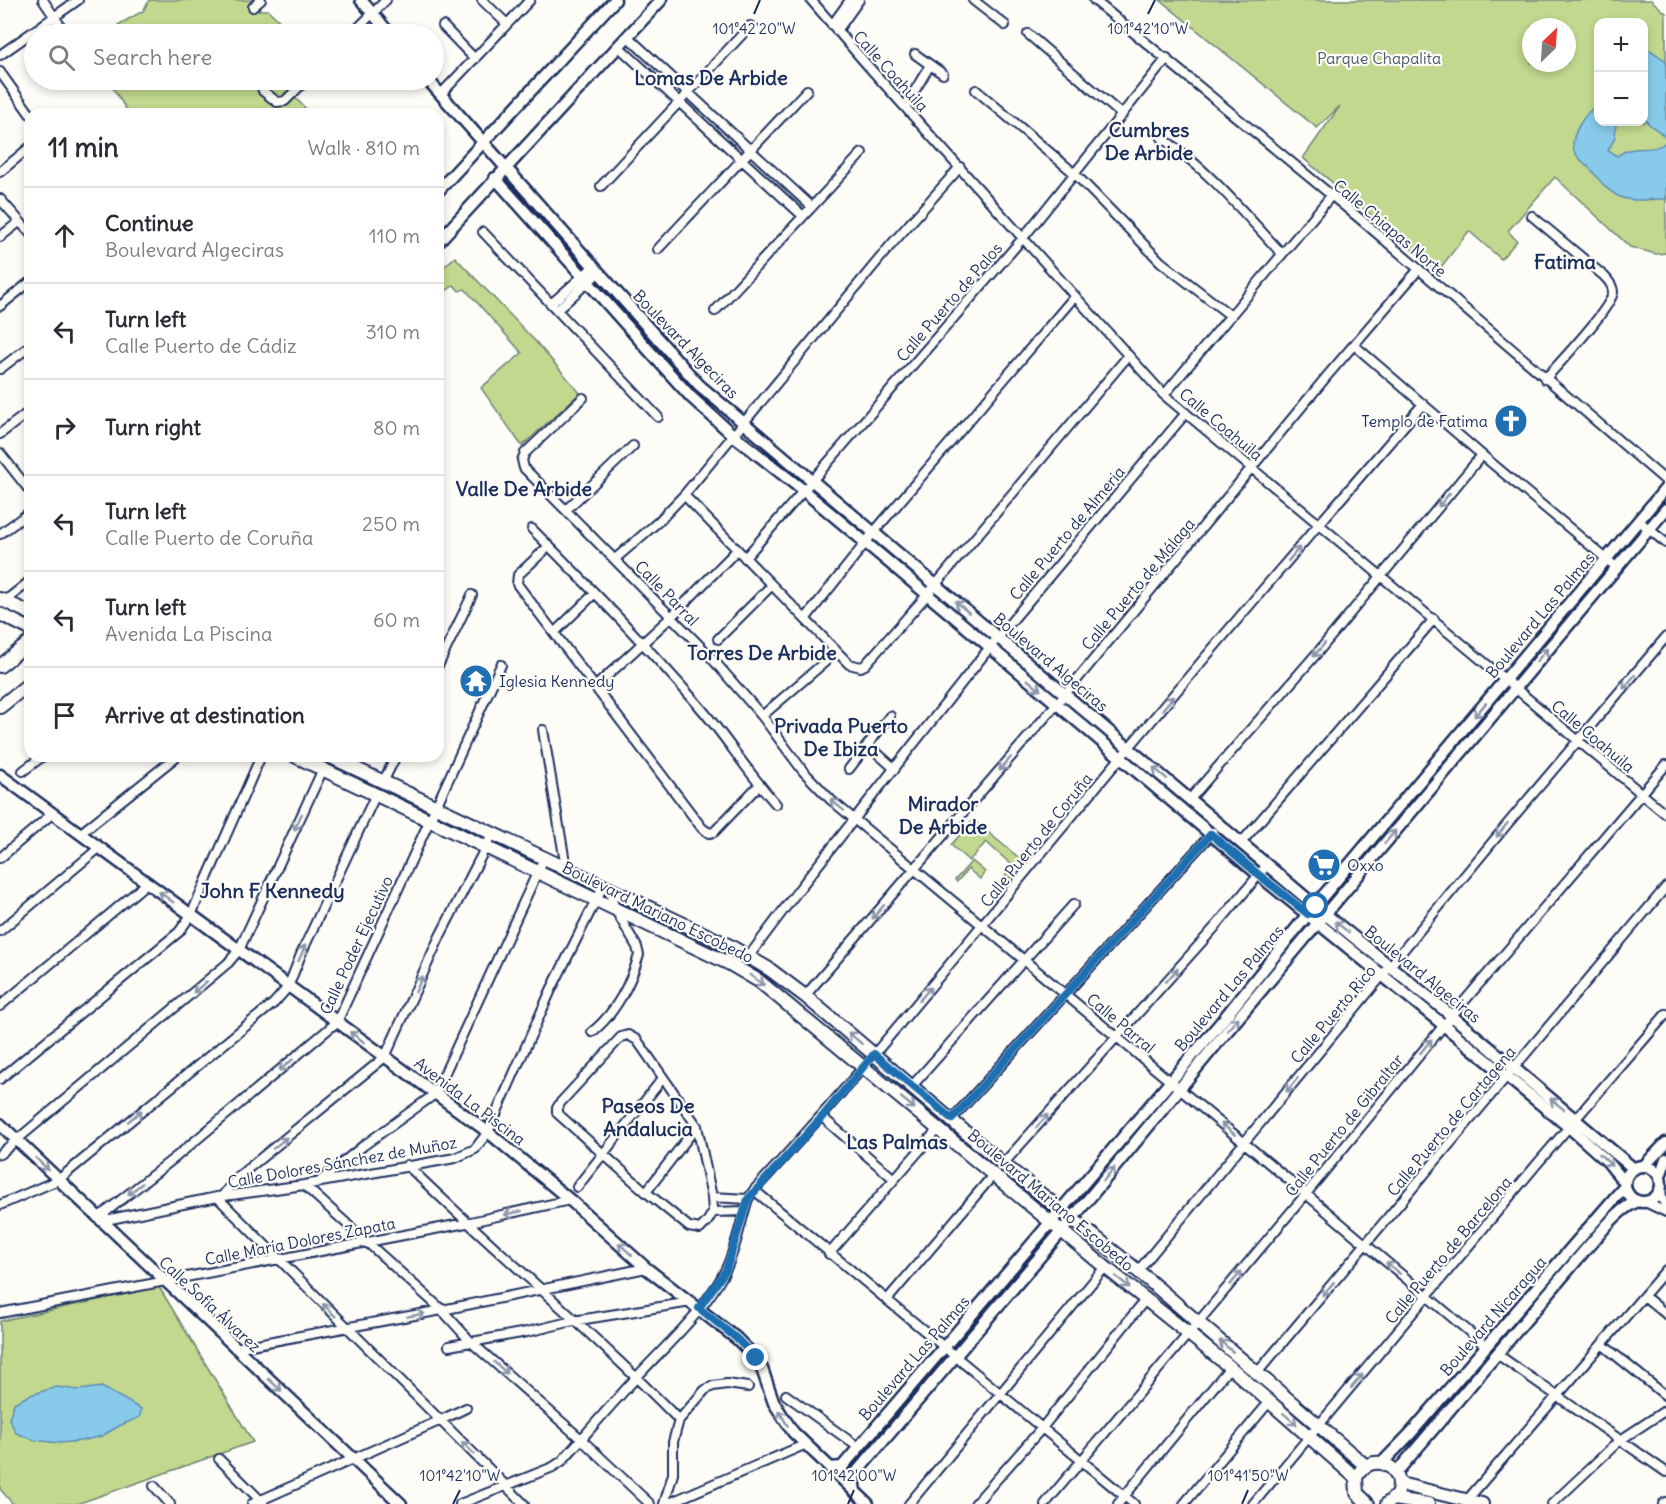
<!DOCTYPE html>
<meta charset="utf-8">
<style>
body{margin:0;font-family:Delius,sans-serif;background:#f7f7f7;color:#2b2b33}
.controls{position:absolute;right:18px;top:18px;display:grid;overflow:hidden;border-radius:12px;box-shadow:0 3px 9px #0003}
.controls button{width:54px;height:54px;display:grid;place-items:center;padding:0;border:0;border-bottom:2px solid #e1e1e2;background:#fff;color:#2b2b33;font:30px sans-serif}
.compass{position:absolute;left:1522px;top:18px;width:54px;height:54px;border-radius:50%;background:#fff;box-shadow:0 3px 9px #0003;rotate:25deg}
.stop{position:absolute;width:18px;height:18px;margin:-14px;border:4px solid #1f6fb2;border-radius:50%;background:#fff}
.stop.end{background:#1f6fb2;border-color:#fff;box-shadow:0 2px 6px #0008}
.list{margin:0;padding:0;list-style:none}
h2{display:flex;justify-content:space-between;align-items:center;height:78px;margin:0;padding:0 24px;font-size:26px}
h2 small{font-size:20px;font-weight:400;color:#7c7c81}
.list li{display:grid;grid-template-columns:39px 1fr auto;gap:18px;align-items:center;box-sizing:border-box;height:96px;padding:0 24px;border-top:2px solid #e1e1e2}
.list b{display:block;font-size:22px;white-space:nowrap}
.list p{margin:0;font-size:20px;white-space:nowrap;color:#7c7c81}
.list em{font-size:20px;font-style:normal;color:#7c7c81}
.icon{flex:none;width:33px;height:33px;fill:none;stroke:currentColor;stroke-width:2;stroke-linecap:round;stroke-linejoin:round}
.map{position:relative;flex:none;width:1666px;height:1504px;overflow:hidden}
.search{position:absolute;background:#fff;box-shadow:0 3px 9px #0003;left:24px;top:24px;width:420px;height:66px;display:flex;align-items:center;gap:15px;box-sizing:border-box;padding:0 21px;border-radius:33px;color:#7c7c81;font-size:22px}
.panel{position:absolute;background:#fff;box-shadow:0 3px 9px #0003;left:24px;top:108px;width:420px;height:654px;border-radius:18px}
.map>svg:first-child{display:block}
.green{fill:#c1d88e;stroke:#6e8476;stroke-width:1.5;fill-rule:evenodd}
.water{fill:#88caea;stroke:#5c8cb2;stroke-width:1.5}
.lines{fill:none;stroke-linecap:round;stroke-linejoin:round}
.street-casing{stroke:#1b2f5e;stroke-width:12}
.secondary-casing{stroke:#1b2f5e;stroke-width:15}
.primary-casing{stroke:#1b2f5e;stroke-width:16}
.street{stroke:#fdfcf7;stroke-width:8}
.secondary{stroke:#fdfcf7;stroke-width:10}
.primary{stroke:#fdfcf7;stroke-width:12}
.oneway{stroke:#8c96aa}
.route{stroke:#1f6fb2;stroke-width:8}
.ticks{fill:none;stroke:#1b2f5e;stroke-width:2}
.labels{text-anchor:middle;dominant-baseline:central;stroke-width:4.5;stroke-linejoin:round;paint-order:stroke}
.park-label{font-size:16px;fill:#44596a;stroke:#fdfcf7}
.street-label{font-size:16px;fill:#1b2f5e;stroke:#fdfcf7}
.poi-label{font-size:16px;fill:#1b2f5e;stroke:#fdfcf7;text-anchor:start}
.quarter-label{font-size:20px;font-weight:bold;fill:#1b2f5e;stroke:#fdfcf7}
.ticks-label{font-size:15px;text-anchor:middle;fill:#1b2f5e;stroke:#fdfcf7;stroke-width:4.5;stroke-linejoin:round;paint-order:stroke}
</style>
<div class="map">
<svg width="1666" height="1504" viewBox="0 0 1666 1504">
<rect width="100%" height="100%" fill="#fdfcf7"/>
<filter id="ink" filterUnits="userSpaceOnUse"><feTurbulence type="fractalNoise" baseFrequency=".0167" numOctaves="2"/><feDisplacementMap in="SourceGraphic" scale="12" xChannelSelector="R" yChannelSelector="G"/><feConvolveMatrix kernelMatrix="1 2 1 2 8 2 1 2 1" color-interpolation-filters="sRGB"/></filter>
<g filter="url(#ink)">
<path class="green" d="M149 0H255L254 10H268L289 30V34H281L265 22 260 24 270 34H124L118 25 143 11Z
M1160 0H1651L1666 13V253L1656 254 1630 247 1555 177 1508 231 1517 241 1501 259 1469 231 1438 271 1303 158 1340 106 1317 128ZM1598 22H1644V122H1598ZM1531 27H1567V63H1531Z
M108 80H278L311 114H129Z
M455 257 536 342 580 393 522 446 481 388 522 353 465 289 459 291 454 285 438 297V272Z
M973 820 1023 861 1009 879 1005 876 1013 866 986 842 969 861 951 845Z
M972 861 985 872 980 879 968 869 957 882 955 880Z
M159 1287 253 1442 77 1504H13L0 1489V1321Z"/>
<path class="water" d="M1644 49 1650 50 1666 61V139C1661 129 1645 127 1644 114 1644 109 1646 104 1646 99L1644 96Z
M1598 104V122H1616L1615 137 1608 151 1617 156C1620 154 1623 152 1626 151 1639 146 1655 152 1666 142V199C1651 198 1634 203 1620 197 1608 192 1600 181 1593 172 1588 165 1577 159 1574 151 1569 135 1586 112 1598 104Z
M57 1387 78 1390 102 1387 141 1409 140 1417 119 1426 102 1436 81 1441 59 1443 34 1440 16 1433 9 1419 14 1403 30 1395Z"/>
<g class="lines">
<defs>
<path id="street" d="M43 0 66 34
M482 0 507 24
M811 0 868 66 1164 395 1666 814
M973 0 1005 25
M1094 0 1359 218 1666 481
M253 7 261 0
M832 25 850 0
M443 26 475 59
M837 31 859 0
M352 34 386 0
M1028 34 1122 115
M627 36 812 207
M618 46 803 216
M915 54 943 74
M0 55 78 0
M0 72 30 114
M95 80H96
M260 80 263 91 277 102 285 101 306 80
M976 90 1074 173 1161 262 1231 316
M441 94 530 0
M905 107 930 65
M1162 138C1209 170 1244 213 1282 254
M0 172 30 147
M601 186 750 26
M0 199 30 233
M1532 216 1604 276C1608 280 1613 286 1613 292 1612 307 1558 365 1545 379
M483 232 658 417
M0 237 19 222
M658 249 807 90
M551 304 593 267
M0 306 30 282
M557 310 598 273
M715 311 862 153
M1354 345 1482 455 1616 567
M0 369 30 346
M1164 395 1331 196
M583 398 525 453 522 460 524 468 708 654 762 716 803 771 831 800 1306 1194 1486 1346
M0 434 30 411
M0 453 30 491
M684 495 849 664 861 667 865 665 927 595 1128 356
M566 510 633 446
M1639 521 1666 543
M532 529C589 586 646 645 699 706 726 737 748 773 776 804
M0 534 30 512
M549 546 518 575 517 584 702 828 709 833 714 832 759 785
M745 558 1023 238 1167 58
M615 559 659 521 684 495 890 246 960 167
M5 601 30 581
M806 618 874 532 1075 296
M555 632 594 594
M718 639 772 585
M438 666 472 595
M595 687 671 617 737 550
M762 716 826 661
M543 730 566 868
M868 745 895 769
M849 769 890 716
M23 771 43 756
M383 782 396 756
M1190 799 1318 652 1482 455
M81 833 177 756
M1241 843 1434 619
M0 858 53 813
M0 931 99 848
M749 956 800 888 990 647 1186 413
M805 996 1066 693 1327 376 1419 269
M0 1006 147 883
M592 1032C615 1014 631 983 639 955L637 947 615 909 609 889
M628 1035 637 1040 697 1126 712 1197 713 1212 707 1222 700 1229 689 1227 646 1192 557 1113V1108L561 1102 621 1037Z
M0 1079 179 932 191 915 261 756
M912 1086 1074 904
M822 1117 894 1179
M952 1119 1213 832
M0 1154 228 963 239 950 323 769
M1003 1164 1216 926 1267 865
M407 1165C496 1252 592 1331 679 1420
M320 1181 363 1146 435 1094 544 858
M304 1185 442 1310 471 1342 581 1439 650 1504
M577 1187 663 1078
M1661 1187 1662 1199 1666 1206
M754 1190 1134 1504
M646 1192 697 1126
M222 1196 239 1176 385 1057 440 936 493 833
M217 1197 524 1504
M712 1197 748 1199
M1645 1202 1666 1212
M0 1205 58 1180 274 1003 288 987 302 952 376 794
M713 1212 744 1211
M98 1218 177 1156 337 1022 501 665
M101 1221 217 1197 304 1185 455 1158 475 1149 488 1132 551 990 603 886
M829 1254 939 1128
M1138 1271 1509 822 1666 637
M1644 1296 1666 1314
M887 1300 994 1174
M0 1313 466 1223 570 1200
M1603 1345 1666 1396
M449 1346 527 1332 573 1321 691 1302
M235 1348 442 1310 646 1268
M1497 1354 1666 1472
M1257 1373 1666 887
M786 1395 858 1447
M219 1459 263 1503
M154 1486 170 1504
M1467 1500 1666 1270
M252 1504 441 1420 466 1408
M460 1504 553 1467 562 1461C586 1434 610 1406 635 1379 666 1345 702 1314 724 1273 736 1250 740 1223 748 1199L754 1190C859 1077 955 957 1053 839 1174 692 1298 548 1423 404
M664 1504 673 1474V1442L679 1420 705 1390 713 1386 727 1384 748 1387
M667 1504 804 1445
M909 1504 1105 1267
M975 1504 1042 1428 1145 1300
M1045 1504 1306 1194 1444 1025 1666 765
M1118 1504 1230 1367
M1184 1504 1270 1401
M1253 1504 1537 1164 1666 1014
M1552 1504 1619 1441 1666 1410
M1663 1504 1666 1502"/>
<path id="secondary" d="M361 0 390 34
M428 80 699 385 1325 914 1452 1016 1634 1169
M495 178 662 365 691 397 733 435 804 491 990 647 1259 875 1569 1127 1607 1161 1625 1183
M438 191 615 0
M438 242 661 0
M0 775 488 1132 570 1200 646 1268 736 1338 756 1358 762 1369 774 1403 793 1432 868 1504
M0 1124 401 1504
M1644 1166 1666 1143
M1625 1184a18 18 0 1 1 36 0a18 18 0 1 1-36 0Z
M1660 1176 1666 1159
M1382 1463 1411 1433 1625 1186
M830 1468 842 1467 1222 1021 1308 914 1666 488
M1396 1473 1586 1249C1601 1233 1617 1209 1638 1201
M855 1491 853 1479 856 1473 1072 1219 1228 1030 1666 509"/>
<path id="primary" d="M0 599 30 613
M0 614 30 629
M0 666 30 642
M0 707 30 683
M295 756 730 964 759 981 1105 1267 1230 1367 1356 1478
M329 756 730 946 769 969 805 996 1003 1164 1138 1271 1366 1466
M1400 1484 1482 1504
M1394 1499 1428 1504
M1368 1504 1357 1493 1356 1478C1369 1449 1408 1465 1397 1495L1387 1504"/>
</defs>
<use href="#street" class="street-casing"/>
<use href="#secondary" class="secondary-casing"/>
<use href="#primary" class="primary-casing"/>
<use href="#street" class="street"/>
<use href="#secondary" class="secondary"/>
<use href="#primary" class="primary"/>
</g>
<defs><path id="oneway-shaft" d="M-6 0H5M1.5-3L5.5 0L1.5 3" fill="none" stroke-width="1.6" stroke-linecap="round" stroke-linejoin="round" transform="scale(1.5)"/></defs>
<g class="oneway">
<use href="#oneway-shaft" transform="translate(1444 500) rotate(130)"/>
<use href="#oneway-shaft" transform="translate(1294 554) rotate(-50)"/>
<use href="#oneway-shaft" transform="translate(962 607) rotate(-140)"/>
<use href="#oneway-shaft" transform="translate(1319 650) rotate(130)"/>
<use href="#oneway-shaft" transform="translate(1542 655) rotate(-50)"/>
<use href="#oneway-shaft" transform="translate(1629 682) rotate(130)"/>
<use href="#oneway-shaft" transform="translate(1034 685) rotate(40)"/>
<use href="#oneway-shaft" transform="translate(1168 703) rotate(-50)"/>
<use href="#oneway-shaft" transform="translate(1480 710) rotate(130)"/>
<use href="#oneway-shaft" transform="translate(1005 764) rotate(131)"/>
<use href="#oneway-shaft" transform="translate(1160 773) rotate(-140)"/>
<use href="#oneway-shaft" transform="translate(837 805) rotate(-141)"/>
<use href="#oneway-shaft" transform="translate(298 822) rotate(115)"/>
<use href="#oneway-shaft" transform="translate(1502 830) rotate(129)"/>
<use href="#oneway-shaft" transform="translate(1390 837) rotate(-50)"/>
<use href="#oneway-shaft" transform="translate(166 897) rotate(-144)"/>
<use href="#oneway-shaft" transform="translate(878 912) rotate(131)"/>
<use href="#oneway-shaft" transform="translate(1342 927) rotate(-141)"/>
<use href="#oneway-shaft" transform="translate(302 953) rotate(-67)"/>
<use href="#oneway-shaft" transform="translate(1172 975) rotate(-48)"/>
<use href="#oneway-shaft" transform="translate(757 980) rotate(36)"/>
<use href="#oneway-shaft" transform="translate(419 984) rotate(-66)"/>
<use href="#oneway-shaft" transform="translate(200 987) rotate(140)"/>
<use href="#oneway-shaft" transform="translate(925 994) rotate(-50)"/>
<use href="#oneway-shaft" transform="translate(1233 1024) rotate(-50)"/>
<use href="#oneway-shaft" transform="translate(357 1037) rotate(-144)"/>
<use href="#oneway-shaft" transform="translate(855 1038) rotate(-139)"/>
<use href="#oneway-shaft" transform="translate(1426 1046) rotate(-51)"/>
<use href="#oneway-shaft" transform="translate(286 1065) rotate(140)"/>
<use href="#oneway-shaft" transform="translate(1292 1085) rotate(129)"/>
<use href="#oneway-shaft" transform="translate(908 1103) rotate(39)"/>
<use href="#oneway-shaft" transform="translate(1557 1104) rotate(-141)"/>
<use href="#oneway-shaft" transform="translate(135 1116) rotate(-39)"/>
<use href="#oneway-shaft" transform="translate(1042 1121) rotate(-48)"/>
<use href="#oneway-shaft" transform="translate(1228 1129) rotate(-140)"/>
<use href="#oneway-shaft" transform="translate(280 1143) rotate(-39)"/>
<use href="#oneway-shaft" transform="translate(1606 1160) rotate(43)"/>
<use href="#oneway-shaft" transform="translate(42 1164) rotate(44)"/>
<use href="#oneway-shaft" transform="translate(1109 1174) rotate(-51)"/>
<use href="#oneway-shaft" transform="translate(135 1189) rotate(142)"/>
<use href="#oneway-shaft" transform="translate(513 1213) rotate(167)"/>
<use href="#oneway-shaft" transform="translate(625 1249) rotate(-138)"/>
<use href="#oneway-shaft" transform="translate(1393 1268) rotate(-140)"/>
<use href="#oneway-shaft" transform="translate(1236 1278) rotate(-50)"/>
<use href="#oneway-shaft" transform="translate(1123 1282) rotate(39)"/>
<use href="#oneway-shaft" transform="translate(1328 1289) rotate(130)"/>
<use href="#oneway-shaft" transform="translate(329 1310) rotate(-135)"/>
<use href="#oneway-shaft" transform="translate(416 1315) rotate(-10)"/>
<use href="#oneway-shaft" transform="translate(1226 1346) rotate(-140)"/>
<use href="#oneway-shaft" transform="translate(501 1368) rotate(41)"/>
<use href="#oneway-shaft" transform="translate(1357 1381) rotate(-50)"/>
<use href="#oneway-shaft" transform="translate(275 1385) rotate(43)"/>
<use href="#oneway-shaft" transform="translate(783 1418) rotate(-121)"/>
<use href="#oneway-shaft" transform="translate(1290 1419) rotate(41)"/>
<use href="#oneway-shaft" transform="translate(468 1448) rotate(-135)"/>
</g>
</g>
<g class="lines" filter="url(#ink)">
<path class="route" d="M756 1358 736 1338 699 1308 726 1270 748 1199 822 1117 874 1054 952 1119 1211 834 1259 875 1308 914 1316 906"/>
</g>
<path class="ticks" d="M754 14 760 0M1148 14 1155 0M453 1504 460 1490M848 1504 854 1490M1242 1504 1248 1490"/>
<defs>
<symbol id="church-disc" viewBox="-11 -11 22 22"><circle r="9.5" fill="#1f6fb2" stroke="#fdfcf7"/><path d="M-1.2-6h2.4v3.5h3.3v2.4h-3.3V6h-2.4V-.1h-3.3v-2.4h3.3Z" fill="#fff"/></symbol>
<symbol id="temple-disc" viewBox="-11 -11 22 22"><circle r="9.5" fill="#1f6fb2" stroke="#fdfcf7"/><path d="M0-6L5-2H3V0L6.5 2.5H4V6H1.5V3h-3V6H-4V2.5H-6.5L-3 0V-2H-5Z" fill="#fff"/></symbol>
<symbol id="supermarket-disc" viewBox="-11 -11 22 22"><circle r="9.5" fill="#1f6fb2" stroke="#fdfcf7"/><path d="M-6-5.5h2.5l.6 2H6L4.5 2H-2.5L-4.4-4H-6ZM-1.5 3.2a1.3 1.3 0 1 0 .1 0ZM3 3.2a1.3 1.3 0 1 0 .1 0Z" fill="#fff"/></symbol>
</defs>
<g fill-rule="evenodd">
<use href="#church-disc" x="1492" y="402" width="38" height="38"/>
<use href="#temple-disc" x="457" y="662" width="38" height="38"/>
<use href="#supermarket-disc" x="1305" y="846" width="38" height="38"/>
</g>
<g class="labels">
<g class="park-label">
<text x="1379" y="58">Parque Chapalita</text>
</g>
<g class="street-label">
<text transform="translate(891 71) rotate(48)">Calle Coahuila</text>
<text transform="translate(1390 228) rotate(40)">Calle Chiapas Norte</text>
<text transform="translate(949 302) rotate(-49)">Calle Puerto de Palos</text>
<text transform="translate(686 344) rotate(46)">Boulevard Algeciras</text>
<text transform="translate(1221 424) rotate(40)">Calle Coahuila</text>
<text transform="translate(1067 533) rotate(-50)">Calle Puerto de Almeria</text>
<text transform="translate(1138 584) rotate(-50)">Calle Puerto de Málaga</text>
<text transform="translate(667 593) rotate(46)">Calle Parral</text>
<text transform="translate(1540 615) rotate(-50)">Boulevard Las Palmas</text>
<text transform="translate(1051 662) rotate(40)">Boulevard Algeciras</text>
<text transform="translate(1593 736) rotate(40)">Calle Coahuila</text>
<text transform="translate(1036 840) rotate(-51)">Calle Puerto de Coruña</text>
<text transform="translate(658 912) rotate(26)">Boulevard Mariano Escobedo</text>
<text transform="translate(356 945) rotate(-65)">Calle Poder Ejecutivo</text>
<text transform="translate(1423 974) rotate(39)">Boulevard Algeciras</text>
<text transform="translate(1229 988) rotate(-50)">Boulevard Las Palmas</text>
<text transform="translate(1333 1014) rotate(-50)">Calle Puerto Rico</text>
<text transform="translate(1121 1023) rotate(40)">Calle Parral</text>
<text transform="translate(470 1101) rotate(37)">Avenida La Piscina</text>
<text transform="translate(1451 1121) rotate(-50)">Calle Puerto de Cartagena</text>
<text transform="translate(1344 1125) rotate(-51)">Calle Puerto de Gibraltar</text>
<text transform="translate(342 1162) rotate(-10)">Calle Dolores Sánchez de Muñoz</text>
<text transform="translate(1051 1200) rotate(40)">Boulevard Mariano Escobedo</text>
<text transform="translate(300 1241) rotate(-11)">Calle María Dolores Zapata</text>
<text transform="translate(1448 1250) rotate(-50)">Calle Puerto de Barcelona</text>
<text transform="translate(210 1304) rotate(43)">Calle Sofía Álvarez</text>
<text transform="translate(1493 1316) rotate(-49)">Boulevard Nicaragua</text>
<text transform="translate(914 1358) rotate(-49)">Boulevard Las Palmas</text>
</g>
<g class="poi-label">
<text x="1488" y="421" text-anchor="end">Templo de Fatima</text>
<text x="499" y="681">Iglesia Kennedy</text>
<text x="1347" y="865">Oxxo</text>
</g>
<g class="quarter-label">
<text x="711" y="77">Lomas De Arbide</text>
<text x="1149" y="129">Cumbres<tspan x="1149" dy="23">De Arbide</tspan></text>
<text x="1565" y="261">Fatima</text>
<text x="524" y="488">Valle De Arbide</text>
<text x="762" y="652">Torres De Arbide</text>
<text x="841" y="725">Privada Puerto<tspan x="841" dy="23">De Ibiza</tspan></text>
<text x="943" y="803">Mirador<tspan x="943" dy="23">De Arbide</tspan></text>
<text x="272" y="890">John F Kennedy</text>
<text x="648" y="1105">Paseos De<tspan x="648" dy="23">Andalucia</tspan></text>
<text x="897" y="1141">Las Palmas</text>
</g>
</g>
<g class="ticks-label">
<text x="754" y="34">101°42'20"W</text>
<text x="1148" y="34">101°42'10"W</text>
<text x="460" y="1481">101°42'10"W</text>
<text x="854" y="1481">101°42'00"W</text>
<text x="1248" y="1481">101°41'50"W</text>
</g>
</svg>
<div class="controls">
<button>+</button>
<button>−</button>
</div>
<svg class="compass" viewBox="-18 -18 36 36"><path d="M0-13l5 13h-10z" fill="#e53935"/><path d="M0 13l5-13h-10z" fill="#7c7c81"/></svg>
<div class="stop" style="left:1316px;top:906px"></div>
<div class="stop end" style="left:756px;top:1358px"></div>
<div class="search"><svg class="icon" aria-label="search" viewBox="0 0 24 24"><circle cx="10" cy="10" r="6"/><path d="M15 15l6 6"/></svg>Search here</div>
<section class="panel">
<h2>11 min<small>Walk · 810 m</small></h2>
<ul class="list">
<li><svg class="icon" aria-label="ahead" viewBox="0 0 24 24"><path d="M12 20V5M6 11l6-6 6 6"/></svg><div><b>Continue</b><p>Boulevard Algeciras</p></div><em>110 m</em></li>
<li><svg class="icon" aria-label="left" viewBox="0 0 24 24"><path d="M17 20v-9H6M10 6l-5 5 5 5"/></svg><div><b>Turn left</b><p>Calle Puerto de Cádiz</p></div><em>310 m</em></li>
<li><svg class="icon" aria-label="right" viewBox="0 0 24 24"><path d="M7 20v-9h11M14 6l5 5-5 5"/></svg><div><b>Turn right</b></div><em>80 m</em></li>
<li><svg class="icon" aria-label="left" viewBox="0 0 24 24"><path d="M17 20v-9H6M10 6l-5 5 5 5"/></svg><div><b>Turn left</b><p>Calle Puerto de Coruña</p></div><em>250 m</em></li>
<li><svg class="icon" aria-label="left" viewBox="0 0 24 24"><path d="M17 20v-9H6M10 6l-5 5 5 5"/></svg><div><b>Turn left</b><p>Avenida La Piscina</p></div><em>60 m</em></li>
<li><svg class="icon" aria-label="arrive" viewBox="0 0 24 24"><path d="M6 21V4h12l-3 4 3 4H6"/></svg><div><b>Arrive at destination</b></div></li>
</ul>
</section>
</div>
